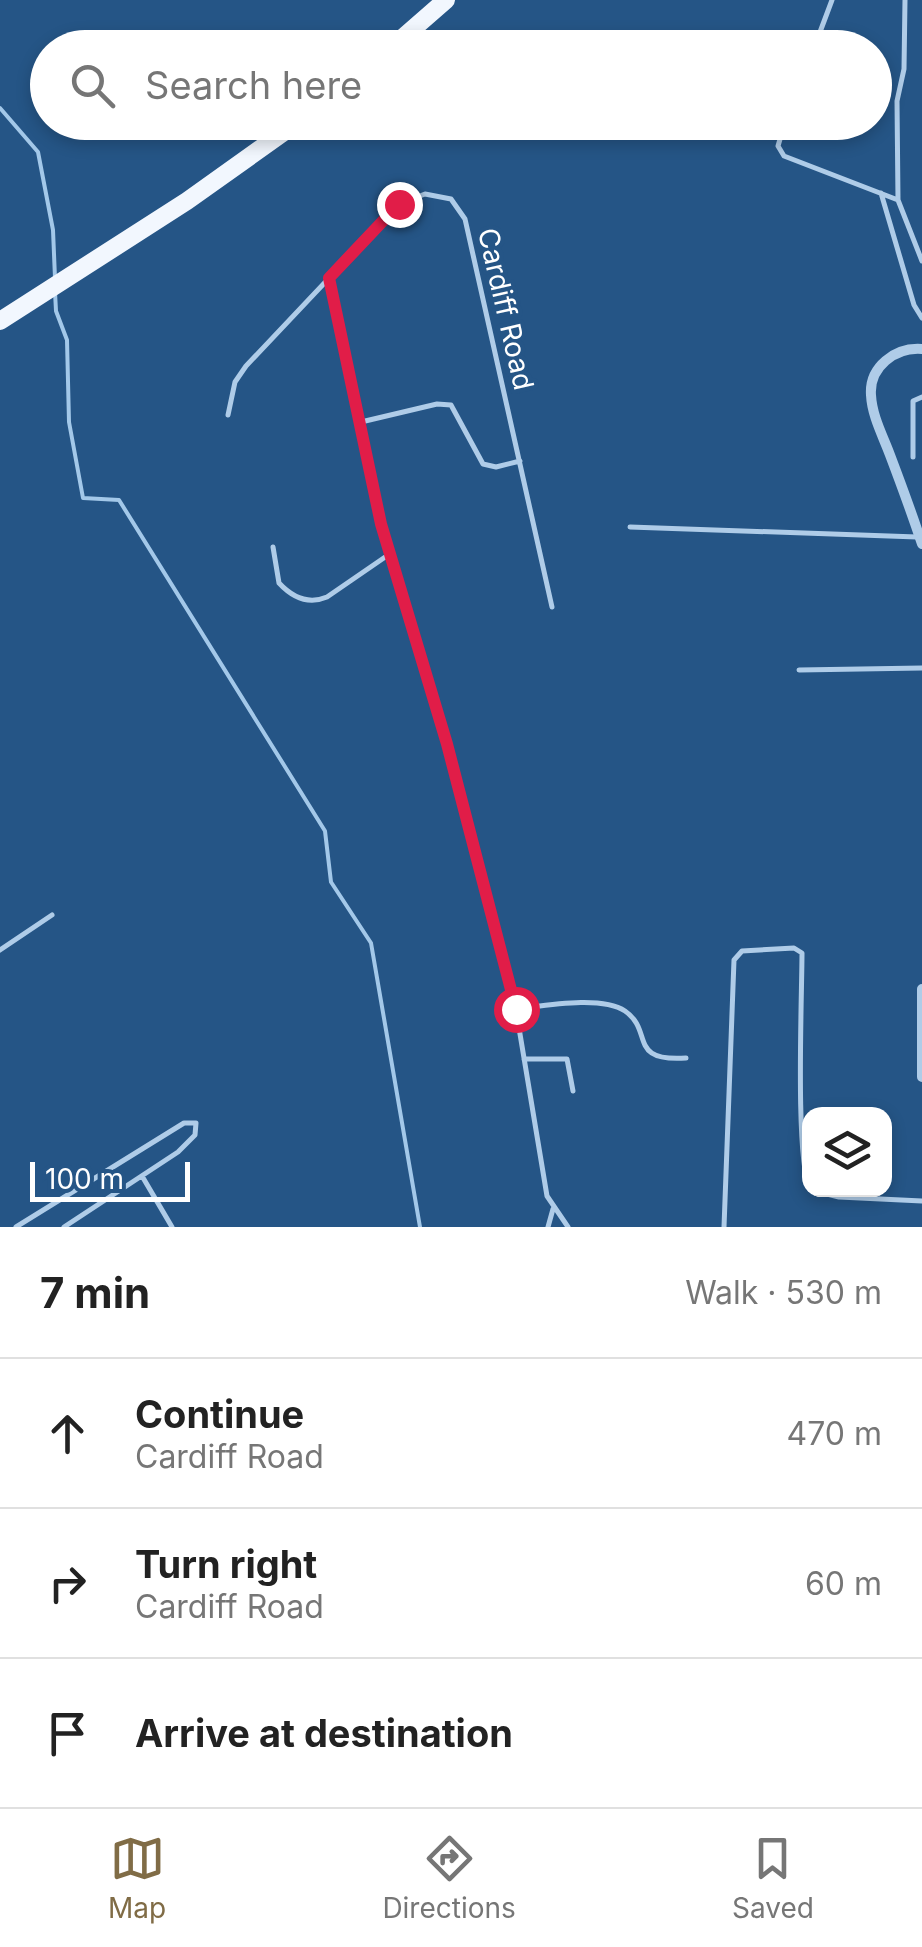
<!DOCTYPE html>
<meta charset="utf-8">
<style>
body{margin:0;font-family:Inter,sans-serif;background:#f2f2f2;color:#222}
.controls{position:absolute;right:30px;bottom:30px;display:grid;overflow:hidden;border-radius:20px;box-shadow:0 5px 15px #0003}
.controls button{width:90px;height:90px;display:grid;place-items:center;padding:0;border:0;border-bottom:2px solid #e0e0e0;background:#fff;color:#222;font:50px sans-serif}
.scale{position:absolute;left:30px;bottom:25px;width:160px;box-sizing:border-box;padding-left:10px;border:5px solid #fff;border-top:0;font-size:28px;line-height:35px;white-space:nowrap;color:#fff;-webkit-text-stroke:8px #255586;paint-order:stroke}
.stop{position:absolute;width:30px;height:30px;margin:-22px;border:8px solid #e11d48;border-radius:50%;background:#fff}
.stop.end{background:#e11d48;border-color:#fff;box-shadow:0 2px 10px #0008}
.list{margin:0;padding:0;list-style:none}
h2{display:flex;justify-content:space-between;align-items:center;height:130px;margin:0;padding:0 40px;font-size:42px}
h2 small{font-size:32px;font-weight:400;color:#767676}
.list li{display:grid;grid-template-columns:65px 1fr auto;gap:30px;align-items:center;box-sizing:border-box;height:150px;padding:0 40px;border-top:2px solid #e0e0e0}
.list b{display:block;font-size:38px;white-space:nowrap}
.list p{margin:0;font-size:32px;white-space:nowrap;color:#767676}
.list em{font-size:32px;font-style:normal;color:#767676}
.icon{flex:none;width:55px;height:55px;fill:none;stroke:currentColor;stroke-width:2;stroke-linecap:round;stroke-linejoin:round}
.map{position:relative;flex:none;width:922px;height:1227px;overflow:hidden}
.search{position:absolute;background:#fff;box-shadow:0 5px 15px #0003;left:30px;right:30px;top:30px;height:110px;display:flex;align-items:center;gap:25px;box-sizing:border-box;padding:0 35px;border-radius:55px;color:#767676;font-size:38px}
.sheet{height:580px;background:#fff}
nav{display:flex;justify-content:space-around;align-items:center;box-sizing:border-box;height:140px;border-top:2px solid #e0e0e0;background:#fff;font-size:28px;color:#767676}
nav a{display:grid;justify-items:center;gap:5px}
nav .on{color:#806c46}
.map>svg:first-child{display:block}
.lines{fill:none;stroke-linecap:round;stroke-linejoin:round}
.stream{stroke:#a3c8e9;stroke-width:4}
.service{stroke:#afcce8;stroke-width:5}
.minor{stroke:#afcce8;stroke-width:10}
.primary{stroke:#f2f7fe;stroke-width:18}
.route{stroke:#e11d48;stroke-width:12}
.labels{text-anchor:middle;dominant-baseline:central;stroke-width:9;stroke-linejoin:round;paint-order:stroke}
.street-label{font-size:28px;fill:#fff;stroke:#255586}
</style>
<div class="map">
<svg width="922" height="1227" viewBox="0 0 922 1227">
<rect width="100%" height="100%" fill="#255586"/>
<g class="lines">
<path class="stream" d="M0 108 38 152 53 230 55 278
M55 292 56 311 67 340 69 422 83 498 119 500 325 831 331 882 371 943 420 1227"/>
<path class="service" d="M905 0 904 69 897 101 898 200 922 261
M814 48 832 0
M785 122 778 146 784 156 898 200
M881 193 914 305 922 318
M329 278 381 525 447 744 514 998 547 1196 568 1227
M228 415 235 382 246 366 399 204 425 194 451 199 465 219 552 607
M361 422 437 404 451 405 483 464 496 467 520 461
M913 457V401L922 397
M630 527 917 537
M273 547 279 583C292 597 308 605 327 597L391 553
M799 670 922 668
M0 950 52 915
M516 1009C543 1006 601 995 625 1011 654 1031 627 1062 686 1058
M524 1059H567L573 1091
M142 1176 172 1227
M811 1190 839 1197 922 1201
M16 1227 184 1123H196L195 1135 178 1152 64 1227
M548 1227 553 1209
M724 1227 734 960 742 951 794 948 802 953C802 994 795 1162 810 1188"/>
<path class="minor" d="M922 349C895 347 869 367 871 395 872 416 883 436 890 455 901 484 912 514 922 544
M922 989V1077"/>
<path class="primary" d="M391 48 446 0
M0 321 187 201 298 122"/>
</g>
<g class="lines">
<path class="route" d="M399 204 329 278 381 524 447 744 516 1009"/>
</g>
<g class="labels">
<g class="street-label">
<text transform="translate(506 309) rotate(77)">Cardiff Road</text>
</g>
</g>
</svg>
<div class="controls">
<button><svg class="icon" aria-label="layers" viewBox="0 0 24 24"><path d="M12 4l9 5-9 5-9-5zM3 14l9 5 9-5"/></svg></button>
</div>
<div class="scale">100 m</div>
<div class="stop" style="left:516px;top:1009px"></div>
<div class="stop end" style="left:399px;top:204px"></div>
<div class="search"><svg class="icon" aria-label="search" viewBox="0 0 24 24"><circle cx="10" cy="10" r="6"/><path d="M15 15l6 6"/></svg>Search here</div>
</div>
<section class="sheet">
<h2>7 min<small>Walk · 530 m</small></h2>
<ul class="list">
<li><svg class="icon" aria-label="ahead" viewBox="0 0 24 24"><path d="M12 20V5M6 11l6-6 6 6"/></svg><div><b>Continue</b><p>Cardiff Road</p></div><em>470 m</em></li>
<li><svg class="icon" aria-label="right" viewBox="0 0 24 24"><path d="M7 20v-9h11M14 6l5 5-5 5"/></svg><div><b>Turn right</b><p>Cardiff Road</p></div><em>60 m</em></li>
<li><svg class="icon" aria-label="arrive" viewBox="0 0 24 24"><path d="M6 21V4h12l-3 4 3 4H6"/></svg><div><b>Arrive at destination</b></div></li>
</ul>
</section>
<nav>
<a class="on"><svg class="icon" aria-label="map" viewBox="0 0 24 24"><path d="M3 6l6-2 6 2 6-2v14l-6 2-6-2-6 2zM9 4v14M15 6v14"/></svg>Map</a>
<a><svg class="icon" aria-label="directions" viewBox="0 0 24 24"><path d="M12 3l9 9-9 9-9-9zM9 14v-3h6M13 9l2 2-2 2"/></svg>Directions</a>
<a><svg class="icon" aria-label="saved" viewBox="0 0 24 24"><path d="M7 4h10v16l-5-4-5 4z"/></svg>Saved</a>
</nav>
